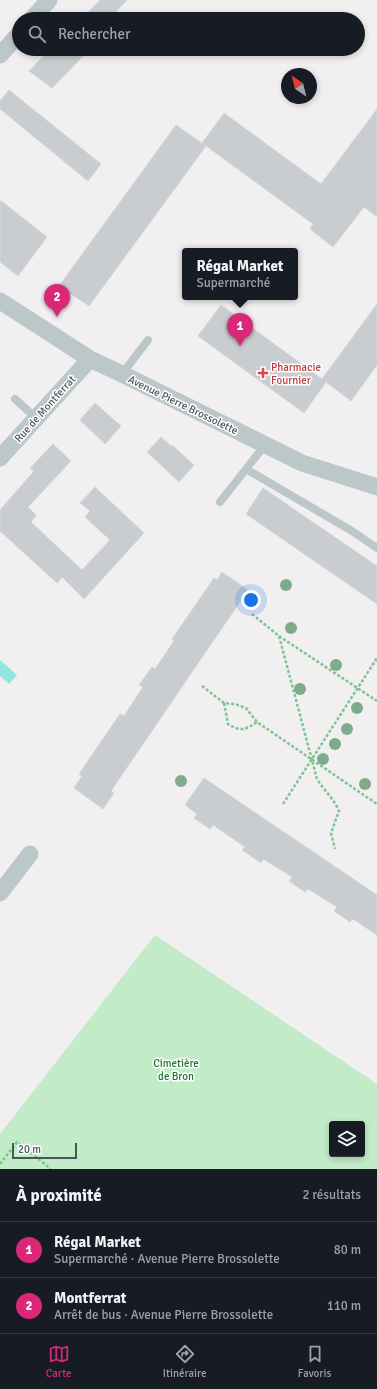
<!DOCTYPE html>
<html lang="fr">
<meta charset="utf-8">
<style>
body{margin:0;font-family:Signika,sans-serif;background:#20242c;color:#f1f3f6}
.controls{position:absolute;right:12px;bottom:12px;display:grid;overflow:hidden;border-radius:4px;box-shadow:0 2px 6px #0003}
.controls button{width:36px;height:36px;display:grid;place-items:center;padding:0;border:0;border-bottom:1px solid #363941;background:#171b24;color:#f1f3f6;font:20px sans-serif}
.compass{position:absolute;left:281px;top:68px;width:36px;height:36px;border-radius:50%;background:#171b24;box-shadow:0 2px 6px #0003;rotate:325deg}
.scale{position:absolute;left:12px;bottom:10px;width:65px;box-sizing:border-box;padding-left:4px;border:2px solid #49575a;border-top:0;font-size:11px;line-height:14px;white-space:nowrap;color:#49575a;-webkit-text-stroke:3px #fff;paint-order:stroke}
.you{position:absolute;left:251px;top:600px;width:14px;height:14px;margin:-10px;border:3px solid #fff;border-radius:50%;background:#1a73e8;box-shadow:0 0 0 6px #1a73e833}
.badge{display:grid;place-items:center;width:26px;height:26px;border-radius:50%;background:#db2777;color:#fff;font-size:13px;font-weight:700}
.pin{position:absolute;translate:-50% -33px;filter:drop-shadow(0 1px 2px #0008)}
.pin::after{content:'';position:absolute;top:21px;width:14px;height:12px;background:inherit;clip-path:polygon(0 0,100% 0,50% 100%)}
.popup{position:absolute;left:182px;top:248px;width:116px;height:52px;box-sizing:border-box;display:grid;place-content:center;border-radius:4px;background:#171b24;filter:drop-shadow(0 1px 3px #0005);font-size:13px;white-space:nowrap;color:#9ea1a6}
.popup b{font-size:15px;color:#f1f3f6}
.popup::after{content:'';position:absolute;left:50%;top:100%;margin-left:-8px;border:8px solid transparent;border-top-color:#171b24}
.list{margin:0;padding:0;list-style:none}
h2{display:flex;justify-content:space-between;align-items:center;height:52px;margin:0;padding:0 16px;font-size:17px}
h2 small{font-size:13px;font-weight:400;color:#9ea1a6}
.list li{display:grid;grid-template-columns:26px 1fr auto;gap:12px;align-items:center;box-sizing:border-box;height:56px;padding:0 16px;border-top:1px solid #363941}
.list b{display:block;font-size:15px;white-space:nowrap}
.list p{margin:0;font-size:13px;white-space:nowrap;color:#9ea1a6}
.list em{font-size:13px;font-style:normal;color:#9ea1a6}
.icon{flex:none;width:22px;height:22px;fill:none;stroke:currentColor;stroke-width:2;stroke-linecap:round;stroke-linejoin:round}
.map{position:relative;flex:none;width:377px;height:1169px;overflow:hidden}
.search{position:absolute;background:#171b24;box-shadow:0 2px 6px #0003;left:12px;right:12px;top:12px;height:44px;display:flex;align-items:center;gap:10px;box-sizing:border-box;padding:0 14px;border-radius:22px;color:#9ea1a6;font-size:15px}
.sheet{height:164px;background:#171b24}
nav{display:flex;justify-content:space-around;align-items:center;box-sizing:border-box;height:56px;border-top:1px solid #363941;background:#171b24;font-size:11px;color:#9ea1a6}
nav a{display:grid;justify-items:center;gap:2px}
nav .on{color:#db2777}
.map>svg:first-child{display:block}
.green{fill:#c2ebc7;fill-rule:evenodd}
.water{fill:#93e3e0}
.building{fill:#c9cdd0;stroke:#d4d7da}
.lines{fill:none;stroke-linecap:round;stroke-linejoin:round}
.path{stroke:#7dc590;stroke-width:2.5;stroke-dasharray:3 2;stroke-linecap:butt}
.lane{stroke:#bcc7ca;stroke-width:8}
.street{stroke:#bcc7ca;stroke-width:17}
.tree{fill:#7eac8a}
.health-dot{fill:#e0444e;stroke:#fff;stroke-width:1.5}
.labels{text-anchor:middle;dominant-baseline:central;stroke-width:3;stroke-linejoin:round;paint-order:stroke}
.health-label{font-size:11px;fill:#be3a42;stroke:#fff;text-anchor:start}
.street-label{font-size:11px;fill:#49575a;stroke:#fff}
.park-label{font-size:11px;fill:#207536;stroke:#fff}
</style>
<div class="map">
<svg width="377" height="1169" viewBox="0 0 377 1169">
<rect width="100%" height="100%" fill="#f1eff0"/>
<path class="green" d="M155 935 377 1084V1169H0V1134ZM332 1124H362V1154H332Z"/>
<path class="water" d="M0 660 17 675 9 684 0 676Z"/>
<path class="building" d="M100 0H127L109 19H82Z
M54 49H84L87 52 52 88 29 71 46 53 49 55Z
M9 90 101 164 88 181 0 109V101Z
M377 109V217L364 207 333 247 310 229 313 224 202 143 224 113 321 184Z
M176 125 206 146 89 306 59 286Z
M0 200 47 237 18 276 0 262Z
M377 304V365L351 401 326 382 304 413 198 336 221 305 322 379Z
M95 403 121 426 105 444 80 420Z
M161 437 171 446 172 445 194 465 179 482 147 452Z
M53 444 71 461 28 507 36 515 31 522 82 570 110 540 85 517 90 511 80 503 95 487 144 533 84 599 62 577 57 583 0 531V510L34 471 30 468Z
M263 488 377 566V604L246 514Z
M222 572 248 590 111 791 114 793 103 809 74 788 82 776 79 774 120 714 124 716 143 687 139 685 152 667 155 669 174 641 172 639 214 578 217 580Z
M204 778 377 895V935L353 919 350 922 334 911 337 907 308 889 305 892 289 881 292 877 263 859 261 863 242 850 245 847 213 825 210 829 194 818 197 814 185 805Z"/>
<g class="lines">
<path class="path" d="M252 614 279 636 317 779C324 790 334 799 339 811L331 833 335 849
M279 636 377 701
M202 686 224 703 235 704 246 708 257 722 377 804
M224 703 228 724C241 732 245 730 257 722
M283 804 377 658
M0 1164 17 1142 51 1169"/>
<path class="lane" d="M122 374 148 340
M15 399 36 418
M246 469 352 531 377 548
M220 502 265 445"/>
<path class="street" d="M32 19 49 0
M0 55 19 34
M0 301 90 359 122 374 302 463 377 487
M0 458 90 359
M0 893 30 854"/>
</g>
<g class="tree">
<circle cx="286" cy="585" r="6"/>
<circle cx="291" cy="628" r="6"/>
<circle cx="336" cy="665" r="6"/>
<circle cx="300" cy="689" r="6"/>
<circle cx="357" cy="708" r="6"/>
<circle cx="347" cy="729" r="6"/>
<circle cx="335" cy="744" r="6"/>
<circle cx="323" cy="759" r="6"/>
<circle cx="181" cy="781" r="6"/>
<circle cx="365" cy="784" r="6"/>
</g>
<path class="health-dot" d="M261 367h4v4h4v4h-4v4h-4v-4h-4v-4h4z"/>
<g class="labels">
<g class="health-label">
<text x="271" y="367">Pharmacie<tspan x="271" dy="13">Fournier</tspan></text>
</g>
<g class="street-label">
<text transform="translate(183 405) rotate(26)">Avenue Pierre Brossolette</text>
<text transform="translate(45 409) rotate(-48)">Rue de Montferrat</text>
</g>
<g class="park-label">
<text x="176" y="1063">Cimetière<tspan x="176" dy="13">de Bron</tspan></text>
</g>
</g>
</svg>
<div class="controls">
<button><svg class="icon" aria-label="layers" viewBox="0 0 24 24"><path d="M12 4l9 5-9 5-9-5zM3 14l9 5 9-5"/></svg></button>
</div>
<svg class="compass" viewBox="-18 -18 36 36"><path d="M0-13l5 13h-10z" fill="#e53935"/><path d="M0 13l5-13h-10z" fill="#9ea1a6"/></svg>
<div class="scale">20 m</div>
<div class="you"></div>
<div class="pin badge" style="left:240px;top:346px">1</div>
<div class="popup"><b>Régal Market</b>Supermarché</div>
<div class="pin badge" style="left:57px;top:317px">2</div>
<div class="search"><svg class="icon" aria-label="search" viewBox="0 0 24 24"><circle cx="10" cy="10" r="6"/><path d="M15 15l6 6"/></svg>Rechercher</div>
</div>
<section class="sheet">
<h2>À proximité<small>2 résultats</small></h2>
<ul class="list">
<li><span class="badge">1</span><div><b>Régal Market</b><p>Supermarché · Avenue Pierre Brossolette</p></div><em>80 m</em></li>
<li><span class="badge">2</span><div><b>Montferrat</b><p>Arrêt de bus · Avenue Pierre Brossolette</p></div><em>110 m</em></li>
</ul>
</section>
<nav>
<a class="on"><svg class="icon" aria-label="map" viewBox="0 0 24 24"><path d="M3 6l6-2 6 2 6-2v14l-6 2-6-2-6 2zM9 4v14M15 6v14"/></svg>Carte</a>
<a><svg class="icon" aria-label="directions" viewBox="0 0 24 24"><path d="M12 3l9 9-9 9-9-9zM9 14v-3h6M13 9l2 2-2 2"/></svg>Itinéraire</a>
<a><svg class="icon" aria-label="saved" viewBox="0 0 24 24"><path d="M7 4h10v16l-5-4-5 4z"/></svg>Favoris</a>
</nav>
